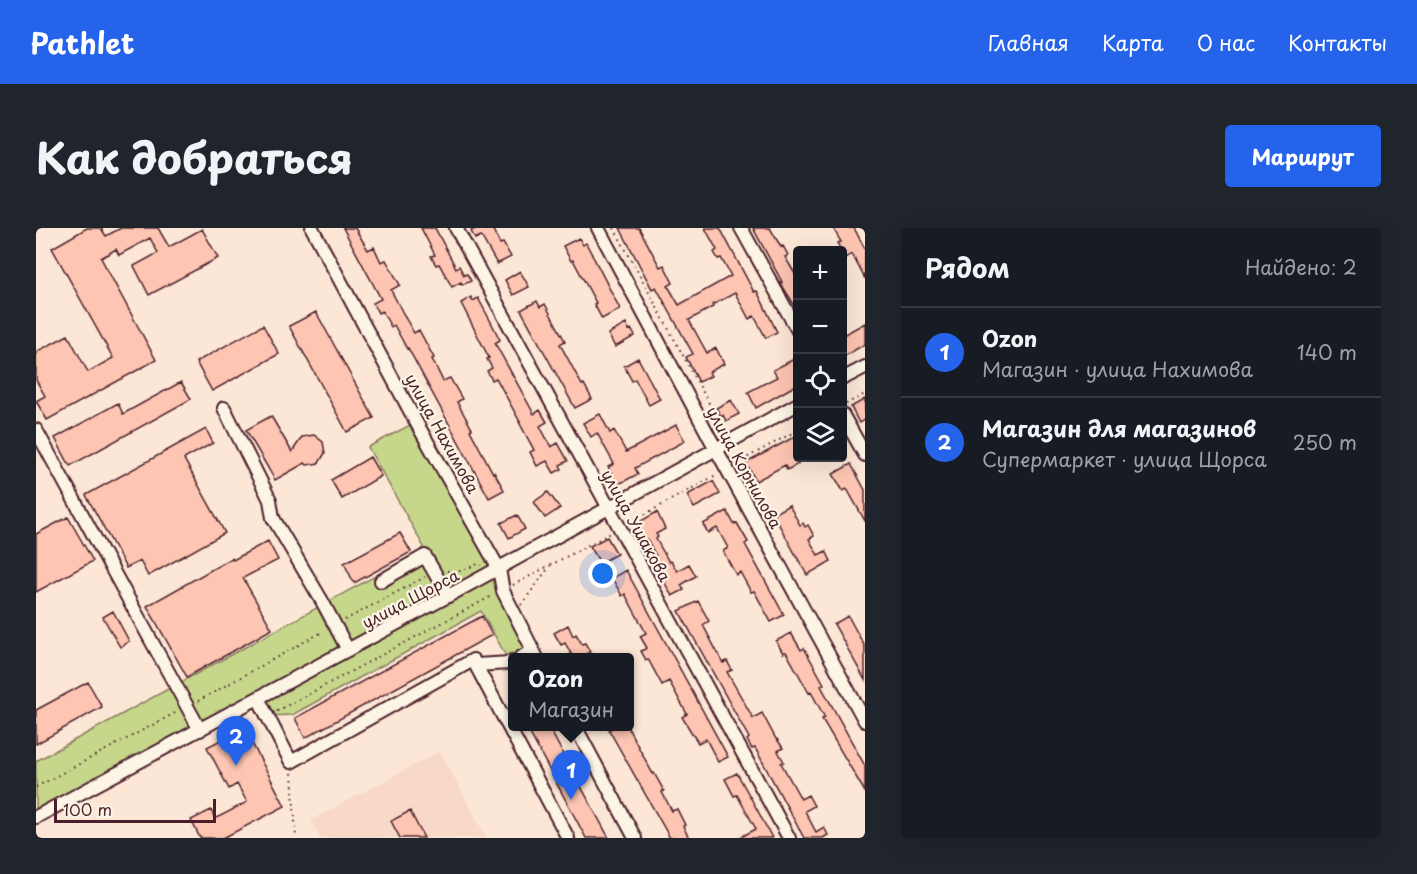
<!DOCTYPE html>
<html lang="ru">
<meta charset="utf-8">
<style>
body{margin:0;font-family:"Playpen Sans",sans-serif;background:#20242c;color:#f1f3f6}
.controls{position:absolute;right:18px;top:18px;display:grid;overflow:hidden;border-radius:6px;box-shadow:0 6px 24px #0002}
.controls button{width:54px;height:54px;display:grid;place-items:center;padding:0;border:0;border-bottom:2px solid #363941;background:#171b24;color:#f1f3f6;font:30px sans-serif}
.scale{position:absolute;left:18px;bottom:15px;width:162px;box-sizing:border-box;padding-left:6px;border:3px solid #4a1f2b;border-top:0;font-size:16px;line-height:21px;white-space:nowrap;color:#4a1f2b;-webkit-text-stroke:4px #fcf5e5;paint-order:stroke}
.you{position:absolute;left:567px;top:346px;width:21px;height:21px;margin:-15px;border:4px solid #fff;border-radius:50%;background:#1a73e8;box-shadow:0 0 0 9px #1a73e833}
.badge{display:grid;place-items:center;width:39px;height:39px;border-radius:50%;background:#2563eb;color:#fff;font-size:20px;font-weight:700}
.pin{position:absolute;translate:-50% -50px;filter:drop-shadow(0 2px 3px #0008)}
.pin::after{content:'';position:absolute;top:32px;width:21px;height:18px;background:inherit;clip-path:polygon(0 0,100% 0,50% 100%)}
.popup{position:absolute;left:472px;top:425px;width:126px;height:78px;box-sizing:border-box;display:grid;place-content:center;border-radius:6px;background:#171b24;filter:drop-shadow(0 2px 4px #0005);font-size:20px;white-space:nowrap;color:#9ea1a6}
.popup b{font-size:22px;color:#f1f3f6}
.popup::after{content:'';position:absolute;left:50%;top:100%;margin-left:-12px;border:12px solid transparent;border-top-color:#171b24}
.list{margin:0;padding:0;list-style:none}
h2{display:flex;justify-content:space-between;align-items:center;height:78px;margin:0;padding:0 24px;font-size:26px}
h2 small{font-size:20px;font-weight:400;color:#9ea1a6}
.list li{display:grid;grid-template-columns:39px 1fr auto;gap:18px;align-items:center;box-sizing:border-box;height:90px;padding:0 24px;border-top:2px solid #363941}
.list b{display:block;font-size:22px;white-space:nowrap}
.list p{margin:0;font-size:20px;white-space:nowrap;color:#9ea1a6}
.list em{font-size:20px;font-style:normal;color:#9ea1a6}
.icon{flex:none;width:33px;height:33px;fill:none;stroke:currentColor;stroke-width:2;stroke-linecap:round;stroke-linejoin:round}
.map{position:relative;flex:none;width:829px;height:610px;overflow:hidden;border-radius:6px}
header{display:flex;align-items:center;gap:36px;box-sizing:border-box;height:84px;padding:0 30px;background:#2563eb;color:#fff}
header strong{font-size:28px}
nav{display:flex;gap:33px;margin-inline-start:auto;font-size:21px}
.intro{display:flex;align-items:center;justify-content:space-between;box-sizing:border-box;height:144px;padding:0 36px}
h1{margin:0;font-size:42px}
.button{padding:15px 27px;border-radius:6px;background:#2563eb;color:#fff;font-size:21px;font-weight:700}
main{display:flex;gap:36px;padding:0 36px}
aside{flex:1;background:#171b24;border-radius:6px;box-shadow:0 6px 24px #0002}
.map>svg:first-child{display:block}
.built{fill:#f8d9c8}
.green{fill:#c6d78c;stroke:#887b5c;stroke-width:1.5}
.building{fill:#fdc5b2;stroke:#4a1f2b;stroke-width:1.5}
.lines{fill:none;stroke-linecap:round;stroke-linejoin:round}
.minor-casing{stroke:#4a1f2b;stroke-width:16}
.path{stroke:#4a1f2b;stroke-width:2;stroke-dasharray:1.5 4.5;stroke-linecap:butt}
.minor{stroke:#fcf5e5;stroke-width:12}
.labels{text-anchor:middle;dominant-baseline:central;stroke-width:4.5;stroke-linejoin:round;paint-order:stroke}
.street-label{font-size:16px;fill:#4a1f2b;stroke:#fcf5e5}
</style>
<header>
<strong>Pathlet</strong>
<nav><a>Главная</a><a>Карта</a><a>О нас</a><a>Контакты</a></nav>
</header>
<div class="intro"><h1>Как добраться</h1><a class="button">Маршрут</a></div>
<main>
<div class="map">
<svg width="829" height="610" viewBox="0 0 829 610">
<rect width="100%" height="100%" fill="#fce7d6"/>
<filter id="ink" filterUnits="userSpaceOnUse"><feTurbulence type="fractalNoise" baseFrequency=".0167" numOctaves="2"/><feDisplacementMap in="SourceGraphic" scale="12" xChannelSelector="R" yChannelSelector="G"/><feConvolveMatrix kernelMatrix="1 2 1 2 8 2 1 2 1" color-interpolation-filters="sRGB"/></filter>
<g filter="url(#ink)">
<path class="built" d="M404 523 451 610H284L275 592Z"/>
<path class="green" d="M380 194 463 341 497 422 474 435 445 383 256 487 231 488 222 470 0 588V533L389 321 332 219Z"/>
<path class="building" d="M51 0H65L70 8 85 0H122L133 19 166 1 182 30 113 67 98 38 122 25 114 10 83 27 80 21 65 30 120 132 11 192 0 173 9 168 0 152V124L32 107 52 144 77 130 16 20Z
M307 0H319L332 22 338 19 345 34 350 32 364 57 355 62 370 91 378 105 383 102 398 130 396 131 407 153 414 150 426 171 421 174 436 201 434 202 457 245 458 244 468 262 453 270 372 120 371 121 358 97 355 99 346 83 342 85 337 75 345 71Z
M385 0H399L420 40 423 38 428 47 431 46 435 53 426 57 425 54 416 59 403 36 400 37 395 28 399 27Z
M441 0H460L457 2 464 16 467 15 475 29 461 36 445 8 439 11 435 3Z
M584 0H603L624 39 628 37 637 55 632 58 643 77 695 48 685 30 682 31 678 24 681 22 669 0H684L718 64 721 63 741 104 730 110 718 88 713 91 699 65 676 77 677 79 653 92 671 125 680 120 688 136 673 144 675 148 663 154 650 129 657 126 620 59 616 61Z
M717 0H734L745 19 747 18 752 27 749 29 762 51V83L744 54H746Z
M797 0H818L829 21V51L816 26 809 30 807 22H805L801 15 805 14Z
M543 10 547 17 550 15 584 81 566 91 558 76 560 75 537 32 535 33 527 18Z
M484 43 493 59 477 67 469 52Z
M435 69 437 73 442 70 455 94 464 112 459 115 498 186 504 182 511 194 504 198 515 219 522 215 532 233 524 237 526 241 518 245 511 233 501 238 494 224 498 222 483 194H484L460 150 456 152 451 143 456 140 451 131 453 130 425 75Z
M501 73 504 79 509 76 529 113 524 116 546 157 548 156 556 171 539 180 485 82Z
M280 84 338 190 311 204 253 98Z
M829 95V116L807 129V107Z
M590 96 593 102 595 101 599 108 579 119 572 106Z
M227 97 243 126 176 163 160 134Z
M762 129V156L720 180 712 164 741 149 737 142Z
M602 130 624 171 613 177 599 151 596 153 588 138Z
M145 154 155 171 34 238 19 210 82 175 87 186Z
M829 171V191L823 195 815 179Z
M695 172 703 186 690 193 687 187 685 188 680 180Z
M564 186 574 205 578 202 590 224 640 197 649 213 599 240 602 246 581 257 572 239 578 236 561 205 555 209 547 195Z
M235 188 256 224 266 209 278 207 287 214 289 225 283 235 271 237 269 235 239 252 210 202Z
M170 201 177 215 148 231 189 305 112 348 104 333 90 340 50 267Z
M758 209 762 216V236L751 242 749 237 720 253 710 235Z
M334 229 345 248 306 271 295 252Z
M815 236 829 262V293L811 261 807 263 797 246Z
M677 253 684 266 658 280 651 267Z
M512 264 524 280 509 290 498 274Z
M753 277 764 297 767 295 769 299 772 297 778 308 773 311 782 327 790 323 795 333 771 347 737 286Z
M691 283 698 296 701 295 712 314 709 316 748 387 735 394 718 363 715 364 704 344 700 347 687 323 692 320 681 300 672 305 667 296Z
M621 284 629 301 620 306 622 309 620 311 633 334 635 333 641 343 653 336 660 348 645 357 648 362 636 368 615 330 620 328 611 311 607 313 598 297Z
M481 287 489 301 473 310 465 295Z
M32 289 57 333 0 364V306Z
M364 305 375 324 318 355 308 335Z
M571 309 581 326 564 335 554 318Z
M232 313 242 332 207 350 236 401 151 449 111 378 196 330 197 332Z
M590 342 692 529 682 534 670 511 662 515 646 489 651 486 633 453 626 457 612 431 610 432 605 423 611 420 604 408 610 405 589 366 586 368 576 350Z
M662 373 673 393 667 397 687 435 691 433 696 442 691 444 717 490 726 485 740 511H741L747 520 742 523 748 534 745 535 765 571 772 567 778 578 769 583 780 604 788 599 792 607 787 610H768L719 520 716 521 711 512 713 510 643 383Z
M77 383 93 413 84 419 67 389Z
M446 388 456 407 269 510 259 490Z
M812 388 829 419V452L798 396Z
M532 397 537 408 540 406 546 416 549 415 554 424 544 429H537L529 415 525 417 518 405Z
M755 405 765 422 768 420 788 456 785 458 829 538V564L786 491 789 490 775 464 773 465 750 424 747 425 740 413Z
M52 454 66 479 0 516V482Z
M490 498H512L573 610H550Z
M579 498H591L617 546 618 545 628 563 626 564 636 583 641 581 649 597 647 598 653 610H634L573 502Z
M208 500 249 578 187 610H164L155 592 175 582 179 591 211 574 201 556 193 561 171 519Z
M701 545 723 585 736 610H703L720 601 701 567 698 568 689 551Z
M374 583 388 610H364L355 593Z"/>
<g class="lines">
<defs>
<path id="minor" d="M276 0 380 194 463 341 467 363 501 430
M420 0 753 610
M562 0 675 212 829 493
M705 0 762 103
M806 151 829 139
M188 180 234 272 237 290 286 373 312 422
M806 186 829 227
M0 202 164 502
M345 353 389 328 412 368
M484 430 497 422
M440 437 474 435 476 433
M222 470 255 534 437 432 532 610
M539 498 599 610
M0 589 412 368 762 176"/>
</defs>
<use href="#minor" class="minor-casing"/>
<path class="path" d="M578 0 688 203
M810 176 829 166
M701 235 762 202
M593 295 680 247
M411 343H425L442 336 446 337
M477 357 575 305
M485 377 514 338
M309 392 389 349
M162 473 288 403
M241 483 456 368
M256 545 260 610
M0 559 141 484"/>
<use href="#minor" class="minor"/>
</g>
</g>
<g class="labels">
<g class="street-label">
<text transform="translate(407 205) rotate(61)">улица Нахимова</text>
<text transform="translate(709 239) rotate(61)">улица Корнилова</text>
<text transform="translate(601 297) rotate(61)">улица Ушакова</text>
<text transform="translate(374 370) rotate(-28)">улица Щорса</text>
</g>
</g>
</svg>
<div class="controls">
<button>+</button>
<button>−</button>
<button><svg class="icon" aria-label="locate" viewBox="0 0 24 24"><circle cx="12" cy="12" r="6"/><path d="M12 2v4M12 18v4M2 12h4M18 12h4"/></svg></button>
<button><svg class="icon" aria-label="layers" viewBox="0 0 24 24"><path d="M12 4l9 5-9 5-9-5zM3 14l9 5 9-5"/></svg></button>
</div>
<div class="scale">100 m</div>
<div class="you"></div>
<div class="pin badge" style="left:535px;top:572px">1</div>
<div class="popup"><b>Ozon</b>Магазин</div>
<div class="pin badge" style="left:200px;top:538px">2</div>
</div>
<aside>
<h2>Рядом<small>Найдено: 2</small></h2>
<ul class="list">
<li><span class="badge">1</span><div><b>Ozon</b><p>Магазин · улица Нахимова</p></div><em>140 m</em></li>
<li><span class="badge">2</span><div><b>Магазин для магазинов</b><p>Супермаркет · улица Щорса</p></div><em>250 m</em></li>
</ul>
</aside>
</main>
